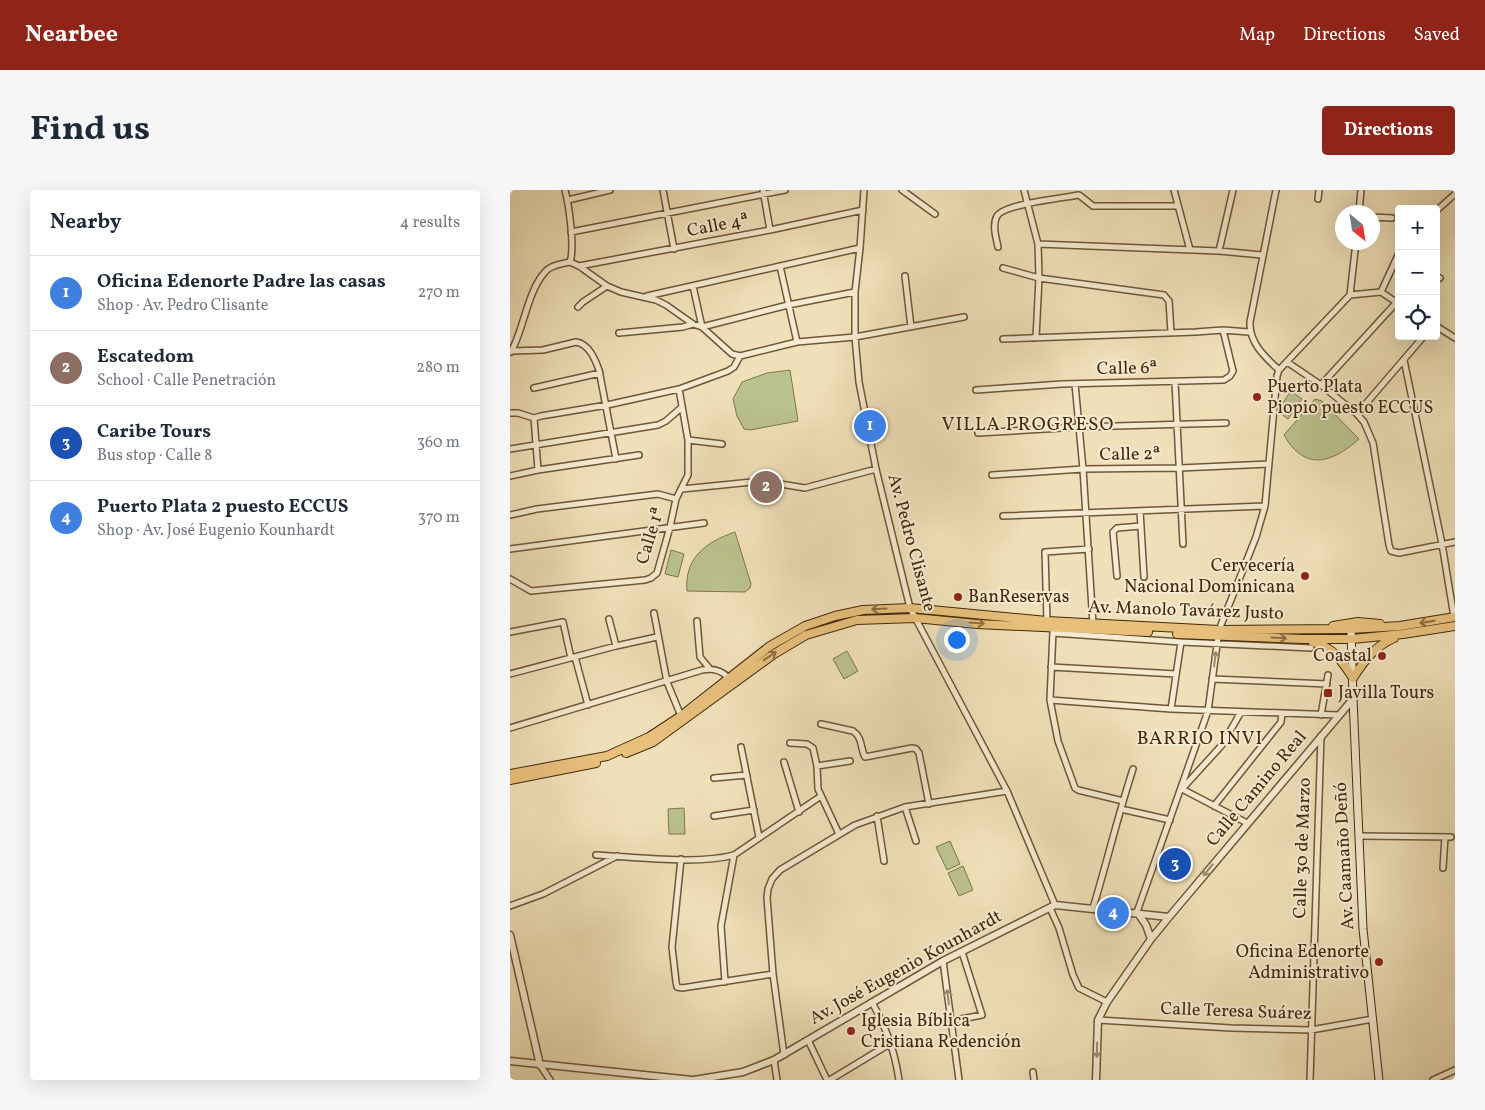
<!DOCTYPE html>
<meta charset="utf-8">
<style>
body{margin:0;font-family:Vollkorn,serif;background:#f6f6f7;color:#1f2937}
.controls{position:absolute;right:15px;top:15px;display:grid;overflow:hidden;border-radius:5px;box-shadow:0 5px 20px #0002}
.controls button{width:45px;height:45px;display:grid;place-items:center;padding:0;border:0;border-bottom:1px solid #e0e1e3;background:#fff;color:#1f2937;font:25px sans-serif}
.compass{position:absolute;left:825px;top:15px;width:45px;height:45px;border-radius:50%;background:#fff;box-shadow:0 5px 20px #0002;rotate:150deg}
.you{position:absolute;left:446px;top:449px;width:18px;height:18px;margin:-12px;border:4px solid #fff;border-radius:50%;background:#1a73e8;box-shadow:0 0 0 8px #1a73e833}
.badge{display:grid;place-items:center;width:32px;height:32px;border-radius:50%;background:#8f2418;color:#fff;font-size:16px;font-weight:700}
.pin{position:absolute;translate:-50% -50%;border:2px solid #fff;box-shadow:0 1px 5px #0006}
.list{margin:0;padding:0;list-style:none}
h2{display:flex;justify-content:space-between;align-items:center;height:65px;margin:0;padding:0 20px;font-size:21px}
h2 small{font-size:16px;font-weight:400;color:#747a83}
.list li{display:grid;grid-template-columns:32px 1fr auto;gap:15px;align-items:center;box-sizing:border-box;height:75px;padding:0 20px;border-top:1px solid #e0e1e3}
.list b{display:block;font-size:19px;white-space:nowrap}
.list p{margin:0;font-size:16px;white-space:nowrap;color:#747a83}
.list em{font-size:16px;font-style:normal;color:#747a83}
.icon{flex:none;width:28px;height:28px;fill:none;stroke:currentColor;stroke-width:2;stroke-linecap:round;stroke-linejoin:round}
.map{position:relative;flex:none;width:945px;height:890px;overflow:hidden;border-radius:5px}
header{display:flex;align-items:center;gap:30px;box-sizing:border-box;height:70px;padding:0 25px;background:#8f2418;color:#fff}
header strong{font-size:24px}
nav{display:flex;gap:28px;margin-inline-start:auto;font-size:18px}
.intro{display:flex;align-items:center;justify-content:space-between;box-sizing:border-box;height:120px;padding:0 30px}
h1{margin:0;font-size:35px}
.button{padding:12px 22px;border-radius:5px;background:#8f2418;color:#fff;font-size:18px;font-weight:700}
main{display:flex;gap:30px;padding:0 30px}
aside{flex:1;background:#fff;border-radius:5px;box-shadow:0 5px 20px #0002}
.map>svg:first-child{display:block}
.green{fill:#bac28f;stroke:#7e764c}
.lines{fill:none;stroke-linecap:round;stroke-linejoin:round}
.minor-casing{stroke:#6e5736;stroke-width:8}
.tertiary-casing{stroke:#6e5736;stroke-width:9}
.secondary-casing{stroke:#42290a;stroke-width:9}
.primary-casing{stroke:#42290a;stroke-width:10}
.minor{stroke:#f5ebd2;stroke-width:5}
.tertiary{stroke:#f5ebd2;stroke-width:6}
.secondary{stroke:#f5ebd2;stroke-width:7}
.primary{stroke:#e8c07c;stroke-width:8}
.oneway{stroke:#8d6d3d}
.oneway2{stroke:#9c8a6e}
.poi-dot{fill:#8f2418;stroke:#f5ebd2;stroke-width:2}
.labels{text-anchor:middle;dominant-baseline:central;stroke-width:4;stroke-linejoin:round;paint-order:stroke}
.street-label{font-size:18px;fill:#42290a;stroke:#f5ebd2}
.poi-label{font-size:18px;fill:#42290a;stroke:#f5ebd2;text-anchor:start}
.neighbourhood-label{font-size:19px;letter-spacing:1px;fill:#42290a;stroke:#f5ebd2}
</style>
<header>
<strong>Nearbee</strong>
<nav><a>Map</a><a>Directions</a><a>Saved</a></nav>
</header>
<div class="intro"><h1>Find us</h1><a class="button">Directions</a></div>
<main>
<aside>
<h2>Nearby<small>4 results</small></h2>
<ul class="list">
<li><span class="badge" style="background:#3f7fe0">1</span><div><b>Oficina Edenorte Padre las casas</b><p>Shop · Av. Pedro Clisante</p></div><em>270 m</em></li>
<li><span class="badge" style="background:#8d6e63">2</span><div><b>Escatedom</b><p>School · Calle Penetración</p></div><em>280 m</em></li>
<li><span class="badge" style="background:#1a4fb4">3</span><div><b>Caribe Tours</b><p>Bus stop · Calle 8</p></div><em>360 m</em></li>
<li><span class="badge" style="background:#3f7fe0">4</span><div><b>Puerto Plata 2 puesto ECCUS</b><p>Shop · Av. José Eugenio Kounhardt</p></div><em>370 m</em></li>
</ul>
</aside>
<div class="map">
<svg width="945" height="890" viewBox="0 0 945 890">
<rect width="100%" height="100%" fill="#f0e0b9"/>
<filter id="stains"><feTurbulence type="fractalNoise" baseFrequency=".004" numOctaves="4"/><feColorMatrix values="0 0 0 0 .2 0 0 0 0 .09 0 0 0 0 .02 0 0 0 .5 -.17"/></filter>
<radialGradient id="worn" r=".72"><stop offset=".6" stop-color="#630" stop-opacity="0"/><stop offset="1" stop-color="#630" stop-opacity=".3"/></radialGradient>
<path class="green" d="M280 180 288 231 240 240 234 239 227 226 223 209 232 192 257 183Z
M781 201 792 209 778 229 767 221Z
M805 209 812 211 849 249C822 273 795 282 774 245Z
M225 342 241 394 240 398 235 402 177 401C174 368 196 352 225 342Z
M161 360 174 364 168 387 155 384Z
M337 461 348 481 334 489 323 469Z
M174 618 175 644H159L158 619Z
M440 651 450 674 437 680 426 657Z
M453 676 463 700 449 706 438 683Z"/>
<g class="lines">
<defs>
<path id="minor" d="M55 0C59 15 65 58 60 72
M153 0 164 59
M253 0 260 40
M354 0 350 58 345 102V147L349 192 366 279 400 418 497 601 545 715
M392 0 425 24
M514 0 528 54 529 88 526 148
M664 0 680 60
M766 0 740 132C739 153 755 167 769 180
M808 9 809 0
M58 10 100 0
M926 21 945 4
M849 22 851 0
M862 27 882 28
M61 42 275 0
M528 54 709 61 752 65
M488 57C486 47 482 35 487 26 494 14 553 8 569 5L583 16H667
M709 61 723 0
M60 72 69 76 97 96 111 102 146 110 156 115 183 134 192 137 222 164 230 166 287 152 345 147 454 127
M69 76 260 40 353 20
M270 76 287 152
M493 78 529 88 654 105 659 111 661 142
M395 86 401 137
M926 86 930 88
M183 96 192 137 278 115 345 102
M871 102 889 63
M871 102 889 114
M840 105 846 52
M137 106 350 58
M68 117 73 112 97 96
M926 136 945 148
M109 143 173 137 183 134
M493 149 686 142 713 140 739 142
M2 161 33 160 66 152C79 154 85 169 89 180L106 269
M1 162C14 139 17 102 35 82 41 75 51 74 60 72
M894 170 932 354 944 427
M777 172 811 195 847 224 854 232 863 253 879 355 881 361 889 363 945 352
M665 192 673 354
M565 194 573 279 583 434
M811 195 886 113
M24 198 90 183
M466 200 552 194 714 190 720 186 723 181 713 140
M0 223H8L24 228
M847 224 914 146
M24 228 31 226 97 215 169 199 218 181 224 177 230 166
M24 228 28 280
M468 243 569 237 716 233
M178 250 212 254
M0 259 148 235 156 231 172 217
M482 285 573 279 670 278 759 274
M0 286 28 280 129 265
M172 299 252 291 295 298 366 279
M630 321 634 387
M0 325 27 319 148 304 166 309
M493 326 755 316
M0 359 194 333
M607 386 603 342 607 338 631 336
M0 389 21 401 135 390 141 388 147 383 160 337 166 309 178 285V250L169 199
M144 423 157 492 171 526
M99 429 106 456
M187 431 190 467 200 479
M537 431 535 362 579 359
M543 441 540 510 548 551 565 598 568 600 613 611
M0 442 53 432 61 468
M543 443 671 452 801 458
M65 467 78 515
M541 477 666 484
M0 484 106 456 147 447
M702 489 817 494
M540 510 661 519 828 525
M661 519 671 452
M731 522 712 555 672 599 737 633
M811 525 818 485
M311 534 343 541C353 548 350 558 355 567L402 558 406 559 409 563 419 614
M0 538 192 480C203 478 211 480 219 488
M280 553 297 554 303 558 307 576 308 599 329 644
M231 557 249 647
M274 572 289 622
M307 576 340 571
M204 588 237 585
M704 616 771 532 772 523
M395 617 406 651
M611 619 660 630
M204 626 244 620
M367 626 374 671
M849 646 941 647
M86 665C125 667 188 675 224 665L311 606
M171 669 162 757 166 792 167 797 172 798 263 784
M933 678 935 647
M0 716 33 704 107 666
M540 718 549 738 563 785 569 798 597 812
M583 718C597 672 608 625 623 579
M627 722 698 521 709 440 746 347 755 316 767 186 769 180 840 105 871 102
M433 771 449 890
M215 792 211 736 224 665
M362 812C377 841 384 858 389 890
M588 830 721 838 801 840 863 829
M441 831 472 825 452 762
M298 850 317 890
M274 865 263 784 257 708 258 699 262 689 270 680 345 635 395 617 497 601
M264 870 267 890
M30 875 40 890
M523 882 524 890
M320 890 381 853
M800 890 811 546
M923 890 945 880"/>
<path id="tertiary" d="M627 722 636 735 641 749
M0 745 30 875
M0 871 182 890
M184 890 233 882 264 870 433 771 545 715 659 727
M586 890 588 830 597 812 641 749 659 727 843 509"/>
<path id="secondary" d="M841 439 843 509 853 739 869 890"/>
<path id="primary" d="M823 436 848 432 870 434
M667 444 793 449H842L893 444 945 436
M803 452C823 457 832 471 843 488 854 471 865 456 884 448
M116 563 143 552 264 464 296 445 347 430 405 428 467 434 638 442
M0 584 97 566 139 547 171 526 260 456 295 436 325 426 353 420 400 418 537 431 709 440 841 439 890 436 945 427
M0 590 86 573"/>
</defs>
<use href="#minor" class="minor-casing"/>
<use href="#tertiary" class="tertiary-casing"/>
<use href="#secondary" class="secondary-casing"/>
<use href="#primary" class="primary-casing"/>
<use href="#minor" class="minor"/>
<use href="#tertiary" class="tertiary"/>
<use href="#secondary" class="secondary"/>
<use href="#primary" class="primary"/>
</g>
<defs><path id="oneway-shaft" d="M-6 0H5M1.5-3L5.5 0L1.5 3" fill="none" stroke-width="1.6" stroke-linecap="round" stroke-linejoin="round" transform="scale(1.25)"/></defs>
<g class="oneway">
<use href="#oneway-shaft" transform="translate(369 419) rotate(177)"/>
<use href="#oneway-shaft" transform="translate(917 432) rotate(171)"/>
<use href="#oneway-shaft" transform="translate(467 433) rotate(4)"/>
<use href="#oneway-shaft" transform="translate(769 448) rotate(3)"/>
<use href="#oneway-shaft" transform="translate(260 466) rotate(-34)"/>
</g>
<g class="oneway2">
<use href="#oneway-shaft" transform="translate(705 469) rotate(-83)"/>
<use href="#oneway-shaft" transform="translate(698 680) rotate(130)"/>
<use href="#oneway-shaft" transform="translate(438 807) rotate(-97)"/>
<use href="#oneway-shaft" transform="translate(587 860) rotate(91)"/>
</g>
<g class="poi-dot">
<circle cx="747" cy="207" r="5"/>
<circle cx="795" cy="386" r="5"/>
<circle cx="448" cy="407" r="5"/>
<circle cx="872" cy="466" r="5"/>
<rect x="813" y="498" width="10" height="10" rx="2.5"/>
<circle cx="869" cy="772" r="5"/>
<circle cx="341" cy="841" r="5"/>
</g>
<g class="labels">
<g class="street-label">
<text transform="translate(208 36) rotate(-11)">Calle 4ª</text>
<text transform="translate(617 179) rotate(-1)">Calle 6ª</text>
<text transform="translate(620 265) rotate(-1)">Calle 2ª</text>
<text transform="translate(141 346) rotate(-73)">Calle 1ª</text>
<text transform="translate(401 353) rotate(75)">Av. Pedro Clisante</text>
<text transform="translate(676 421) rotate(2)">Av. Manolo Tavárez Justo</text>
<text transform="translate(747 599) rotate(-50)">Calle Camino Real</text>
<text transform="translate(793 658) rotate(-88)">Calle 30 de Marzo</text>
<text transform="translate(835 666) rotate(-93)">Av. Caamaño Deñó</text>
<text transform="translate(396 778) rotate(-29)">Av. José Eugenio Kounhardt</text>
<text transform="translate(726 822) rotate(2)">Calle Teresa Suárez</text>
</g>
<g class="poi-label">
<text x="757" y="197">Puerto Plata<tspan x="757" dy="21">Piopio puesto ECCUS</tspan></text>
<text x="785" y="376" text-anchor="end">Cervecería<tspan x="785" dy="21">Nacional Dominicana</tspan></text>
<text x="458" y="407">BanReservas</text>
<text x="862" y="466" text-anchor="end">Coastal</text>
<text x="828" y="503">Javilla Tours</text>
<text x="859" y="762" text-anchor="end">Oficina Edenorte<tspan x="859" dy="21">Administrativo</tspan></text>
<text x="351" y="831">Iglesia Bíblica<tspan x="351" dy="21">Cristiana Redención</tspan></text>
</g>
<g class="neighbourhood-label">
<text x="518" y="235">VILLA PROGRESO</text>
<text x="690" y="549">BARRIO INVI</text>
</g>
</g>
<rect width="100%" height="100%" filter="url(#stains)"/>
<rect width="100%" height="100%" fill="url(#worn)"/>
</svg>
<div class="controls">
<button>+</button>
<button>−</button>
<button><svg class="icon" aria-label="locate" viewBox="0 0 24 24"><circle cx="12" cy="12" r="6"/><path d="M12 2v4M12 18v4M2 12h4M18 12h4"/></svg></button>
</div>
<svg class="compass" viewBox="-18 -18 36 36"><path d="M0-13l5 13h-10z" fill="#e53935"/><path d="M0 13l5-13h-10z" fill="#747a83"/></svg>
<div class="you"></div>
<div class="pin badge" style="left:360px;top:236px;background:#3f7fe0">1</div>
<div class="pin badge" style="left:256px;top:297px;background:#8d6e63">2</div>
<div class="pin badge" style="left:665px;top:674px;background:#1a4fb4">3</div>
<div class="pin badge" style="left:603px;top:723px;background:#3f7fe0">4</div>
</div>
</main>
